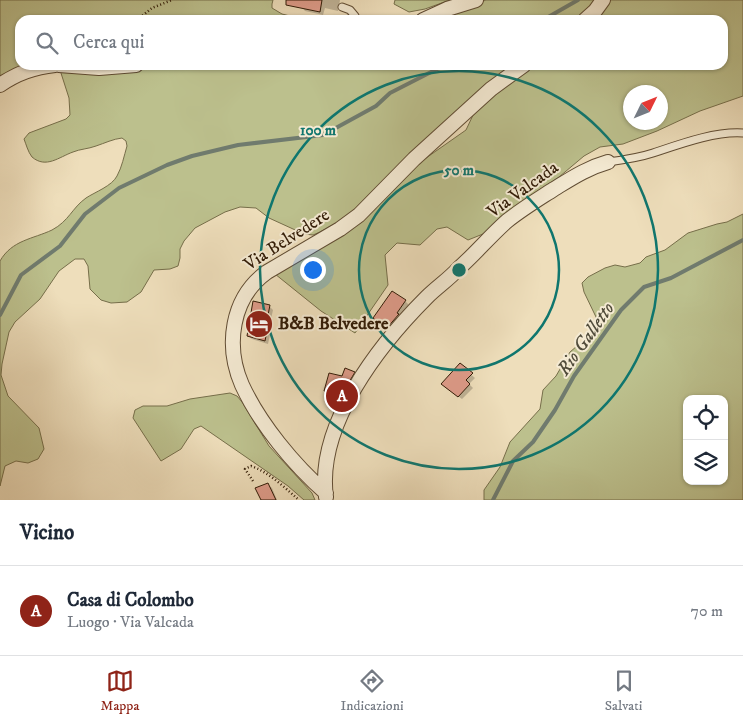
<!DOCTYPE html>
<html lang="it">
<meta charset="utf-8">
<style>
body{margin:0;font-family:"IM FELL DW Pica",serif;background:#f6f6f7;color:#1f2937}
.controls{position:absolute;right:15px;bottom:15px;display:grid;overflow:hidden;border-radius:10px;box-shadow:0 1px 4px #0004}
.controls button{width:45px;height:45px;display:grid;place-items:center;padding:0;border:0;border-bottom:1px solid #e0e1e3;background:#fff;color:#1f2937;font:25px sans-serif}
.compass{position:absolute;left:623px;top:85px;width:45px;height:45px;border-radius:50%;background:#fff;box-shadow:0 1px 4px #0004;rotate:47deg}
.you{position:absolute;left:312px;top:269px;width:18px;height:18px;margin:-12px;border:4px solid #fff;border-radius:50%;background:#1a73e8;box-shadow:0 0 0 8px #1a73e833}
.badge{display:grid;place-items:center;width:32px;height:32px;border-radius:50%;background:#8f2418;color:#fff;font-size:16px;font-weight:700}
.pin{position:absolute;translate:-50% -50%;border:2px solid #fff;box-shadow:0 1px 5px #0006}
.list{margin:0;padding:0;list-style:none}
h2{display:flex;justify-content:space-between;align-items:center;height:65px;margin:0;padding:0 20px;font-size:21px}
h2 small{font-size:16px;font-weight:400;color:#747a83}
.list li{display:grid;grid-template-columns:32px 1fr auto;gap:15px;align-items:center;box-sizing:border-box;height:90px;padding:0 20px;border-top:1px solid #e0e1e3}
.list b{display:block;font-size:19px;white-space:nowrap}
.list p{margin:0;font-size:16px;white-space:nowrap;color:#747a83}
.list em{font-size:16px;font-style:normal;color:#747a83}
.icon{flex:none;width:28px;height:28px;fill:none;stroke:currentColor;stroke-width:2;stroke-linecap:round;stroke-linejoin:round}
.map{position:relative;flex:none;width:743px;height:500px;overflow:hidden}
.search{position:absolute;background:#fff;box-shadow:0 1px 4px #0004;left:15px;right:15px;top:15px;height:55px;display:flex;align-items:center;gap:12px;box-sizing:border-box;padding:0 18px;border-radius:15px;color:#747a83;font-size:19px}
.sheet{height:155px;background:#fff}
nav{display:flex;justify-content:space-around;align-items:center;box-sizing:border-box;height:70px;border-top:1px solid #e0e1e3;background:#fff;font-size:14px;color:#747a83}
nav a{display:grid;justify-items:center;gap:2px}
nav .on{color:#8f2418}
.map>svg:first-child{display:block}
.green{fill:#bcc08d;stroke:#766e4a;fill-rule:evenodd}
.shadow{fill:#0003}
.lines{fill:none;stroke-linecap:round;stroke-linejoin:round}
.stream{stroke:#707b6e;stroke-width:4}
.building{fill:#de9b89;stroke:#311b06}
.lane-casing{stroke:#604c33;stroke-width:9}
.street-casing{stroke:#604c33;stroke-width:16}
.path{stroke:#311b06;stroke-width:2.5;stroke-dasharray:1 2.5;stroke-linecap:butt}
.lane{stroke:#f4ead3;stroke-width:7}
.street{stroke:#f4ead3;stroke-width:14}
.ring{fill:none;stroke:#0f766e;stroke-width:2.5}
.labels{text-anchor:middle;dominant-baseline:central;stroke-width:4;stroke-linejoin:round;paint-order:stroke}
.street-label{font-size:18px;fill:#311b06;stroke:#f4ead3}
.poi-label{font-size:18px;font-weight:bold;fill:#311b06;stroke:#f4ead3;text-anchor:start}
.water-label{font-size:19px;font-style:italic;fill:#504b3a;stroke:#f4ead3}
.centre{fill:#0f766e;stroke:#f4ead3;stroke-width:2.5}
.ring-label{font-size:15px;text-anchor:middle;font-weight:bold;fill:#0f766e;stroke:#f4ead3;stroke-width:4;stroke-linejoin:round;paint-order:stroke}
</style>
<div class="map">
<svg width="743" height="500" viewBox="0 0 743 500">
<rect width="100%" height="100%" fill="#eedebb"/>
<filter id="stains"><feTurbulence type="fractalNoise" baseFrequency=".004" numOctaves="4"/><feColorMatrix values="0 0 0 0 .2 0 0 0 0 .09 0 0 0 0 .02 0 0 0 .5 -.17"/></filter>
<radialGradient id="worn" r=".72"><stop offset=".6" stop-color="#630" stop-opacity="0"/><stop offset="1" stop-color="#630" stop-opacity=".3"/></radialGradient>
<path class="green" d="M0 0H273L272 4V8L282 14 306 20H20V65H25L0 77Z
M395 0H450L425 9 409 12 394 4Z
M486 0H598L578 20H433Z
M607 0H743V96L700 111 657 131 623 144 600 147 584 156 559 177 523 201 483 234 468 240 447 227 437 229 420 245 397 243 385 255 388 285 355 333 321 311 275 274 416 165 466 130 474 113 487 97 532 65H723V20H592ZM630 92H660V122H630Z
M159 65H516L473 96 457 115 349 216 320 232 313 235 304 234 269 218 256 208 240 207 225 212 195 228 184 241 180 249V258L178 266 170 269 154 270 141 292 127 302 111 303 101 300 90 289 88 266 84 259H75L59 271 40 299 15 322 9 332 2 364 1 375 8 396 39 428 44 449 38 459 28 463 16 461 5 466 0 486V261C12 240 33 239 52 230 69 221 72 208 86 198 95 192 112 186 117 176 122 167 124 156 127 146L126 141 122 138C113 139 105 143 96 146 88 149 80 149 73 152 59 157 46 169 32 157 28 152 26 144 24 139L29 133 66 119 70 115 69 98 60 70C94 72 125 74 159 65Z
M743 214V500H484V490L500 467 510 442 540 409 543 390 556 376 570 352 591 334 595 326 596 317 584 292 582 283 588 277 605 268 615 265 625 267 640 263 646 257 665 250 688 233 717 224 727 222ZM687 399H724V481H687Z
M230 393 237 396 242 402 269 446 312 493 315 500H304L288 486 201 426 194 429 181 449 161 461 133 418 135 410 143 406H167L190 399Z"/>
<path class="shadow" d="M303 0H340L338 11 325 8 323 15 305 11 302 7Z
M405 301 409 305 391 331 378 322Z
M269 306 273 310 271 319 273 321 268 344 252 339 248 336Z
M460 365 475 378 469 384 473 388 462 399 446 388Z
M354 373 358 376 345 399 329 394 325 390 343 377Z
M268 485 272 488 277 500H262Z"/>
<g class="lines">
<path class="stream" d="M543 20 578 0
M0 315 21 275 60 246 85 214 119 188 167 165 192 156 238 145 323 135 376 106 390 93 437 69 450 65
M493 500 513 461 533 442 555 410 574 376 621 310 644 287 671 278 743 240"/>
</g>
<path class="building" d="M286 0H322L320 12 286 5Z
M392 291 406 300 397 313 399 314 386 329 373 318Z
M253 301 270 305 268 315 270 316 265 341 247 336Z
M460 363 473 373 466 380 470 384 458 397 441 384Z
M345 368 355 372 341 396 324 391 329 373 342 376Z
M268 483 276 500H261L255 488Z"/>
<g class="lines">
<defs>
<path id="lane" d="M342 7 350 10 355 16 347 20
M608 162C623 160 638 158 653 153 680 144 715 131 743 133"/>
<path id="street" d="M423 20 447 9 476 0
M585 20 595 11 603 0
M59 65 99 68 136 65
M0 85C17 73 34 67 55 65
M326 493C294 465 260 424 242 385 225 346 231 298 267 272L340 229 359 215 414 159 491 89 524 65
M326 497C316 425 379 345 427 297 437 287 449 279 458 269 475 254 490 236 507 221 522 209 537 200 554 189 572 178 587 168 608 162"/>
</defs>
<use href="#lane" class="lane-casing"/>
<use href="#street" class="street-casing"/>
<path class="path" d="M137 20 152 8 172 0
M253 481 245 469 251 466C269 472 285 488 299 500"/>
<use href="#lane" class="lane"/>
<use href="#street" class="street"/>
</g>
<g class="ring">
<circle cx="459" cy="270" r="100"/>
<circle cx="459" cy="270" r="199"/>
</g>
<defs>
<symbol id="hotel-disc" viewBox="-11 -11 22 22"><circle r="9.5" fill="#8f2418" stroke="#f4ead3"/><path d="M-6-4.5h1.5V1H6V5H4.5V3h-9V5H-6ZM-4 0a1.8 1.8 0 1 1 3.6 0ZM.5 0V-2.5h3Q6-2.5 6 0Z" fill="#fff"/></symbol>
</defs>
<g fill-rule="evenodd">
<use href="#hotel-disc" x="243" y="308" width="32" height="32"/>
</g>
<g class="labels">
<g class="street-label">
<text transform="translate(523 190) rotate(-36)">Via Valcada</text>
<text transform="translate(287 240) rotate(-33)">Via Belvedere</text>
</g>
<g class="poi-label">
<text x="278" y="324">B&amp;B Belvedere</text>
</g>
<g class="water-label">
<text transform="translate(586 339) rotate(-55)">Rio Galletto</text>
</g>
</g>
<circle cx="459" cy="270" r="8" class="centre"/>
<g class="ring-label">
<text x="318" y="135">100 m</text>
<text x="459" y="175">50 m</text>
</g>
<rect width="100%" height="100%" filter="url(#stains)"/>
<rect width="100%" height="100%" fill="url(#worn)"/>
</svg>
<div class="controls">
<button><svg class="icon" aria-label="locate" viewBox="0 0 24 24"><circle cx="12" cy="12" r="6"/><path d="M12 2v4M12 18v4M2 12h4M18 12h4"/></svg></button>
<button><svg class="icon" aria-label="layers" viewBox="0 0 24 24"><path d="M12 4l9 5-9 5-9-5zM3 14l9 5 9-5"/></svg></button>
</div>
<svg class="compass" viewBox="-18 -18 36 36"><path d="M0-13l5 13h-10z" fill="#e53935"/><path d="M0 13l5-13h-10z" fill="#747a83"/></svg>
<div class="you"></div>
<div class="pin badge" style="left:342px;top:396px">A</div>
<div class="search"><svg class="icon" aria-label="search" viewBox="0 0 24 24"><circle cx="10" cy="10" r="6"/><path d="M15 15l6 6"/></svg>Cerca qui</div>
</div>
<section class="sheet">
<h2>Vicino<small></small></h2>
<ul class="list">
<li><span class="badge">A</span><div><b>Casa di Colombo</b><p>Luogo · Via Valcada</p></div><em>70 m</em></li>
</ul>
</section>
<nav>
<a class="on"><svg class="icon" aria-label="map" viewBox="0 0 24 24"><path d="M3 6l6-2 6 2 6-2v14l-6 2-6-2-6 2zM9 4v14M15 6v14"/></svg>Mappa</a>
<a><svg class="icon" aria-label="directions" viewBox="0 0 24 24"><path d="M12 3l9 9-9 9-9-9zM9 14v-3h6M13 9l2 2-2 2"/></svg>Indicazioni</a>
<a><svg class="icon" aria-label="saved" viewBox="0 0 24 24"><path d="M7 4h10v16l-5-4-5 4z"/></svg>Salvati</a>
</nav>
